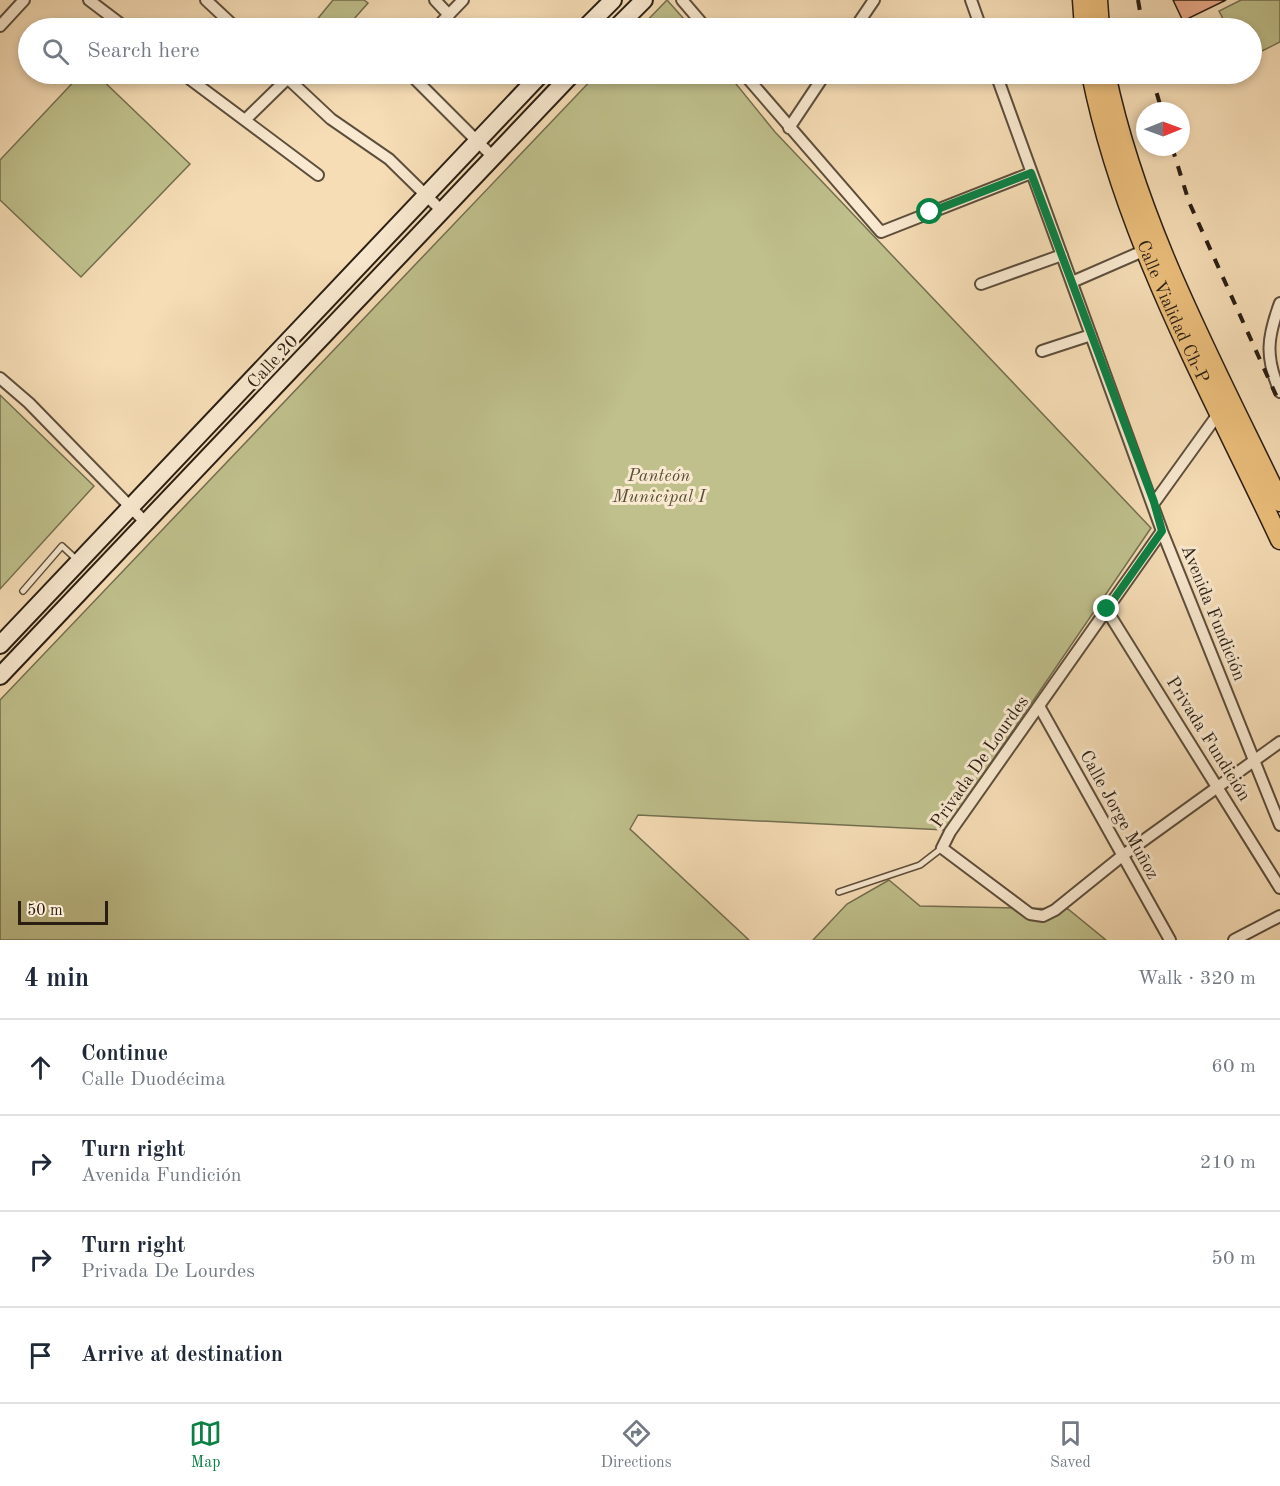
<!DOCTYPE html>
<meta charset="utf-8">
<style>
body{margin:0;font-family:"Old Standard TT",serif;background:#f6f6f7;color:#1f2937}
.compass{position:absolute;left:1136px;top:102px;width:54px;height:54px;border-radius:50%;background:#fff;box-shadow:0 3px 9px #0003;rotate:89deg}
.scale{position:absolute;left:18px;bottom:15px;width:90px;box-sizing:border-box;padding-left:6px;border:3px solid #2a1e13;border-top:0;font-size:16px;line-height:21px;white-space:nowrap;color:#2a1e13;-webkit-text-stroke:4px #f9e9d0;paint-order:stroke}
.stop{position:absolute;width:18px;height:18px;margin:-14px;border:4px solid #0b8043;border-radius:50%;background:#fff}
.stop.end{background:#0b8043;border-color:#fff;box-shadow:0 2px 6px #0008}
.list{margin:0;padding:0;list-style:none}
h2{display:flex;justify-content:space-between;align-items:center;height:78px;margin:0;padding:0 24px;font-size:26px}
h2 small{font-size:20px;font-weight:400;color:#747a83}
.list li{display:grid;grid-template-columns:39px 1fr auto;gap:18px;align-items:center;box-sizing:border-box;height:96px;padding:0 24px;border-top:2px solid #e0e1e3}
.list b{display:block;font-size:22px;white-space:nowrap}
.list p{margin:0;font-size:20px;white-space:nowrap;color:#747a83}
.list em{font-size:20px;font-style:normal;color:#747a83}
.icon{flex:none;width:33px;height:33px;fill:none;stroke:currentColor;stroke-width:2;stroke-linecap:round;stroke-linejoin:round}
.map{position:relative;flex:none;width:1280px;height:940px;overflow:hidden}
.search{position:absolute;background:#fff;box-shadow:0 3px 9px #0003;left:18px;right:18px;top:18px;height:66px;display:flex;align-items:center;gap:15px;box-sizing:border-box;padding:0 21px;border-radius:33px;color:#747a83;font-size:22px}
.sheet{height:462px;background:#fff}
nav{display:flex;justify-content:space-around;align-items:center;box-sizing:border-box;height:84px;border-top:2px solid #e0e1e3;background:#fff;font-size:16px;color:#747a83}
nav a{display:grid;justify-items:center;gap:3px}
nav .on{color:#0b8043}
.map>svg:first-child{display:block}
.green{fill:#bfc08c;stroke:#746f50;stroke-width:1.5}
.building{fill:#ecac8b;stroke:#2a1e13;stroke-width:1.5}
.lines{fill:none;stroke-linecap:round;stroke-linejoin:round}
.service-casing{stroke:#5d4e3c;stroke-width:8}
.minor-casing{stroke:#5d4e3c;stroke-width:14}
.secondary-casing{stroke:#2a1e13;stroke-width:20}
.primary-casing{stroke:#2a1e13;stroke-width:21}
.service{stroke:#f9e9d0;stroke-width:5}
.minor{stroke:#f9e9d0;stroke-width:10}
.secondary{stroke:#f9e9d0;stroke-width:16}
.primary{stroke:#ebbe7b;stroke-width:18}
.rail{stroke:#2a1e13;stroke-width:4;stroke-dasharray:10 10;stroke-linecap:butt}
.route{stroke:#0b8043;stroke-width:8}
.labels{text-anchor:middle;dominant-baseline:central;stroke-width:6;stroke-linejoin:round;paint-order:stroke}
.street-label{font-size:18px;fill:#2a1e13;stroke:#f9e9d0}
.park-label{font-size:18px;font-style:italic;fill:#574f37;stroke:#f9e9d0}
</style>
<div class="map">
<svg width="1280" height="940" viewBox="0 0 1280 940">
<rect width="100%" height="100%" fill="#f6ddb6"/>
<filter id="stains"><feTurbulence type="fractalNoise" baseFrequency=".00333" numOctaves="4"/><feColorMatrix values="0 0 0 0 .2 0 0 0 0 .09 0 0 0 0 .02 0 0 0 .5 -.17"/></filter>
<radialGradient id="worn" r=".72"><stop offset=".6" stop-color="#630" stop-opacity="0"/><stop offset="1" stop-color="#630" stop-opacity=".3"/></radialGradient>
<path class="green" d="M333 0H364L368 3 346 28H322L315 22Z
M667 0 692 28H640Z
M1241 0H1280V42L1252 56V28H1228L1219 11Z
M81 74H96L190 164 81 277 0 200V160Z
M597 74H728L775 132 1151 528 945 830 638 815 630 829 749 940H0V700Z
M0 395 94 486 0 589Z
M889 880 920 906 1068 909 1106 940H813L847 904Z"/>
<path class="building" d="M1173 0H1226L1183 21Z"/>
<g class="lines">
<defs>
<path id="service" d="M23 591 62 546 76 559
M839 892 920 865 942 848"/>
<path id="minor" d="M89 0 126 28
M206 0 236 28
M435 0 449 15
M682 0 706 28
M971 0 981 28
M0 26 24 0
M436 28 463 0
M855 28 874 0
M183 74 318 175
M283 74 331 119 389 159 442 211
M410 74 492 156
M744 74 881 232 1031 173
M996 74 1162 531 1280 825
M246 119 288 78
M789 128 825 74
M1072 282 1150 248
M981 284 1062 255
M1280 303C1267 338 1265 357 1280 392
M1042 351 1091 335
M0 378 29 403 147 524
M1154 503 1221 410
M1162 531 950 832 942 848 1030 914 1043 916 1055 910 1122 856 1280 742
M1106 609 1280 888
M1039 706 1170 940
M1234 940 1280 916"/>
<path id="secondary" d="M585 28 613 0
M616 28 644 0
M0 645 541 74
M0 676 572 74"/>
<g id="primary">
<path d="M1082 0 1084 28"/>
<path d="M1098 0 1100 28"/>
<path id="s1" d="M1091 74C1124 239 1209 388 1280 540"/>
<path d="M1106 74C1138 226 1213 362 1280 502"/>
</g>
</defs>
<use href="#service" class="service-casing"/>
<use href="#minor" class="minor-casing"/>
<use href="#secondary" class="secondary-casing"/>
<use href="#primary" class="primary-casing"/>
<use href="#service" class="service"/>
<use href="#minor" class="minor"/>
<use href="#secondary" class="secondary"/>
<use href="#primary" class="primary"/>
<path class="rail" d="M1138 0 1143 28
M1151 74 1162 111
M1172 147 1189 202 1280 404"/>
</g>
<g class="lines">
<path class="route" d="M930 212 1031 173 1154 502 1162 531 1107 609"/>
</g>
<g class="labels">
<g class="street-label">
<text stroke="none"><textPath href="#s1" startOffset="252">Calle Vialidad Ch-P</textPath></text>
<text transform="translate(273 362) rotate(-47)">Calle 20</text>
<text transform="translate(1213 613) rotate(68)">Avenida Fundición</text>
<text transform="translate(1208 739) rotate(58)">Privada Fundición</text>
<text transform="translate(980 762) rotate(-55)">Privada De Lourdes</text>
<text transform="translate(1119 815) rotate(61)">Calle Jorge Muñoz</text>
</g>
<g class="park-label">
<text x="659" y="476">Panteón<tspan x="659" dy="21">Municipal I</tspan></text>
</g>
</g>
<rect width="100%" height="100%" filter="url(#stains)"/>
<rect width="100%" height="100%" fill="url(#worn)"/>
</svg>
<svg class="compass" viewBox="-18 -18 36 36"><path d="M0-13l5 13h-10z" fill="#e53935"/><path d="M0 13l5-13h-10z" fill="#747a83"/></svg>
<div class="scale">50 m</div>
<div class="stop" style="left:930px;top:212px"></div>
<div class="stop end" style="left:1107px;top:609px"></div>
<div class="search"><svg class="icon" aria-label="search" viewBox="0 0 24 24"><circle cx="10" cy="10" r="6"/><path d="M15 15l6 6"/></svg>Search here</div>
</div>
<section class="sheet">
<h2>4 min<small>Walk · 320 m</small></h2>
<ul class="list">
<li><svg class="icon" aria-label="ahead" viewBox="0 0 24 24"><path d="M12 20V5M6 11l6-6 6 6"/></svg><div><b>Continue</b><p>Calle Duodécima</p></div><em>60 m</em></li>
<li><svg class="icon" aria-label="right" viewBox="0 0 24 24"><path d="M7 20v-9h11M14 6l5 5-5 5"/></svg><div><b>Turn right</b><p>Avenida Fundición</p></div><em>210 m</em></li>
<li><svg class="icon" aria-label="right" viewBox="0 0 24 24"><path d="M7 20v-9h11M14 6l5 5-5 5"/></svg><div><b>Turn right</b><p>Privada De Lourdes</p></div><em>50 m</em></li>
<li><svg class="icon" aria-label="arrive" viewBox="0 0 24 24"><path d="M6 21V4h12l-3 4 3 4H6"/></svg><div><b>Arrive at destination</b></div></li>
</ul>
</section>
<nav>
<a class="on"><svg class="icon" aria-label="map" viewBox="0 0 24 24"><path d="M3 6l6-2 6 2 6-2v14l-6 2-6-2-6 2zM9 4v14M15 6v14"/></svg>Map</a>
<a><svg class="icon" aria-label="directions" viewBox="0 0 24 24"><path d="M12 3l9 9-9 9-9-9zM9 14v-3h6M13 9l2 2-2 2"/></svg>Directions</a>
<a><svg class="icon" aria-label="saved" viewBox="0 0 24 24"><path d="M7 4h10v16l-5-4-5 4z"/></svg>Saved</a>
</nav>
